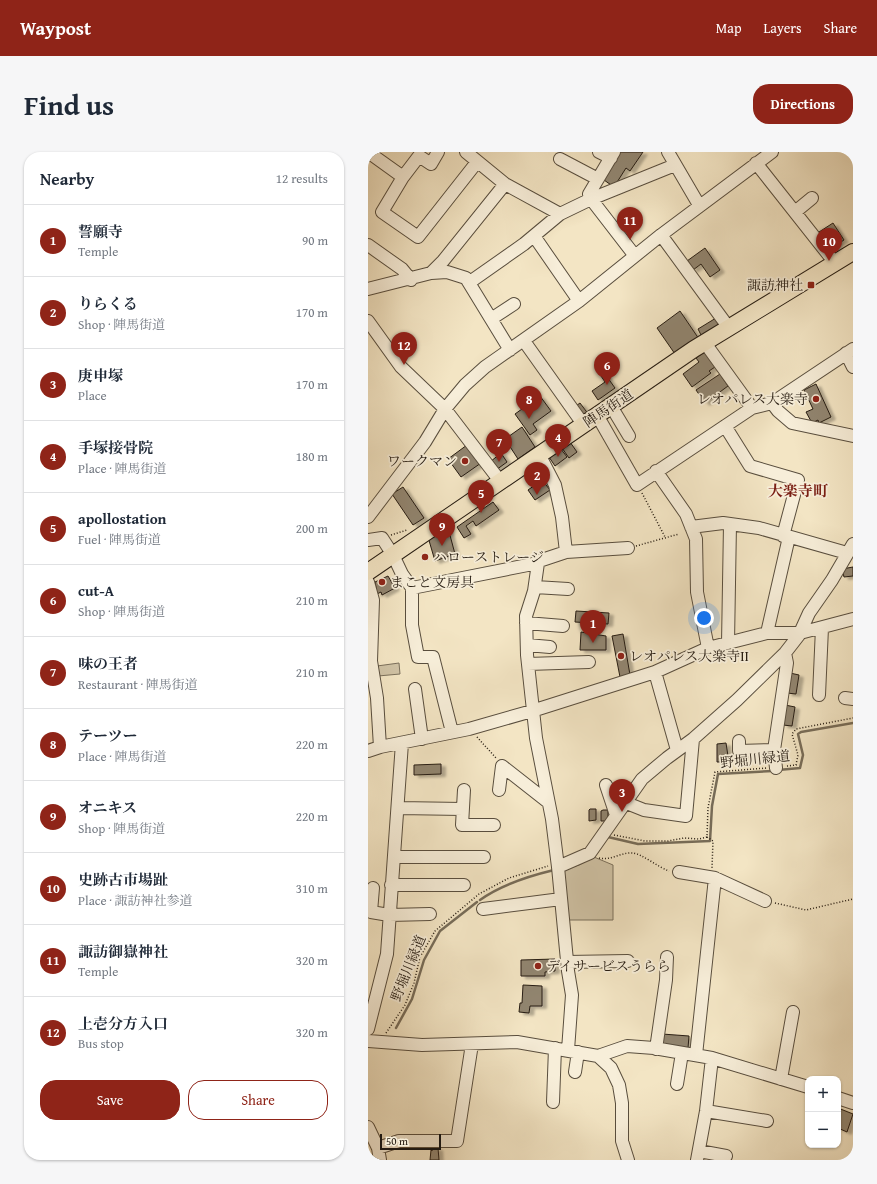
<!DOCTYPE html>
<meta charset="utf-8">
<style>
body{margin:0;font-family:"Gentium Book Plus","Noto Serif JP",serif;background:#f6f6f7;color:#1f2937}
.controls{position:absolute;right:12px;bottom:12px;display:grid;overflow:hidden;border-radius:8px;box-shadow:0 1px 3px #0004}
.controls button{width:36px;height:36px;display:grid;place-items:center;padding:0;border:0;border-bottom:1px solid #e0e1e3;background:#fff;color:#1f2937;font:20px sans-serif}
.scale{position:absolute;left:12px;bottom:10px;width:61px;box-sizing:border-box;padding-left:4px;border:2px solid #261c12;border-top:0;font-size:11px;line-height:14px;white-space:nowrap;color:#261c12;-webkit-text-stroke:3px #f7eed9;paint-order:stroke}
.you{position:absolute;left:336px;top:466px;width:14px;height:14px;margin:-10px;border:3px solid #fff;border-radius:50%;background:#1a73e8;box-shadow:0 0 0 6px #1a73e833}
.badge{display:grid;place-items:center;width:26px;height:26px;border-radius:50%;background:#8f2418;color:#fff;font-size:13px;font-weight:700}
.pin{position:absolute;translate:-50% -33px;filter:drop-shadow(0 1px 2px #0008)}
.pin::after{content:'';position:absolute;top:21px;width:14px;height:12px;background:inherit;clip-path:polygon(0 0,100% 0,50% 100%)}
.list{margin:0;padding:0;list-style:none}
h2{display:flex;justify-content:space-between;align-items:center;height:52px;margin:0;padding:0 16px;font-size:17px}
h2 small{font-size:13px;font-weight:400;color:#747a83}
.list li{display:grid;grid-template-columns:26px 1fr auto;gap:12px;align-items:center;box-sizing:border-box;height:72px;padding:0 16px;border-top:1px solid #e0e1e3}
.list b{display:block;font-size:15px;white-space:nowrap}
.list p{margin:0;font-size:13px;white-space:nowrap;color:#747a83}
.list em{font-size:13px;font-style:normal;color:#747a83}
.actions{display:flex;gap:8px;padding:12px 16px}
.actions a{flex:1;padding:9px 0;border:1px solid #8f2418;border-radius:16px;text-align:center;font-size:14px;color:#8f2418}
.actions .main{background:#8f2418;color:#fff}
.map{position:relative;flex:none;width:485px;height:1008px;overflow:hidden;border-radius:16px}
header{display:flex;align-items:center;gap:24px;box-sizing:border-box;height:56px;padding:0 20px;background:#8f2418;color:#fff}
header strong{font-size:19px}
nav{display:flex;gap:22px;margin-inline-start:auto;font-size:14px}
.intro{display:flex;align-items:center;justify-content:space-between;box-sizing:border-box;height:96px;padding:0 24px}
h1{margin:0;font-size:28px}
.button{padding:10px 18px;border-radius:16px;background:#8f2418;color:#fff;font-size:14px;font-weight:700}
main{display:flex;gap:24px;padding:0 24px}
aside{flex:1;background:#fff;border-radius:16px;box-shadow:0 1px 3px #0004}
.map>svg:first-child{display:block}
.green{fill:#d0c3a6;stroke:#7b705c}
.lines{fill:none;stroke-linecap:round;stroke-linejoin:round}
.stream{stroke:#776c58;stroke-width:2.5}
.building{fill:#91856f;stroke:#261c12;filter:url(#shadow)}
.minor-casing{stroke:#594e3e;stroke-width:14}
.major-casing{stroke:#261c12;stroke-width:18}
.path{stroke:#261c12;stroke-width:1.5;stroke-dasharray:1 2;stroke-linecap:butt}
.minor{stroke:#f7eed9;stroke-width:12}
.major{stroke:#f3e5c4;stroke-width:16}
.poi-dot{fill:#8f2418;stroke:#f7eed9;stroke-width:1.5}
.labels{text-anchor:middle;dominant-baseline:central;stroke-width:3.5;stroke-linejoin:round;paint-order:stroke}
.poi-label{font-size:14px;fill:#261c12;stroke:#f7eed9;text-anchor:start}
.street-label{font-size:14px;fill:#261c12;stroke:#f7eed9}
.neighbourhood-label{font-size:15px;font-weight:bold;fill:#7a1f14;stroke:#f7eed9}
</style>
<header>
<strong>Waypost</strong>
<nav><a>Map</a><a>Layers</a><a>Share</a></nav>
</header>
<div class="intro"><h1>Find us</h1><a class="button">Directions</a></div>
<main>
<aside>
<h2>Nearby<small>12 results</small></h2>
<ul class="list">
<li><span class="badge">1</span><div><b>誓願寺</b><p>Temple</p></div><em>90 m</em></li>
<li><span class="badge">2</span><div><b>りらくる</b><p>Shop · 陣馬街道</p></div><em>170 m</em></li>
<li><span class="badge">3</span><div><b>庚申塚</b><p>Place</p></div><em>170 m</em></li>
<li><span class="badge">4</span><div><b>手塚接骨院</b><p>Place · 陣馬街道</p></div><em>180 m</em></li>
<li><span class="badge">5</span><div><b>apollostation</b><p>Fuel · 陣馬街道</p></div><em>200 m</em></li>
<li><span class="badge">6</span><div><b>cut-A</b><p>Shop · 陣馬街道</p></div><em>210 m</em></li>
<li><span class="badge">7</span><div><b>味の王者</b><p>Restaurant · 陣馬街道</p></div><em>210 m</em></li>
<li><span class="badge">8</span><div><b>テーツー</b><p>Place · 陣馬街道</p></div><em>220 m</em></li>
<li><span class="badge">9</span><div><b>オニキス</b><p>Shop · 陣馬街道</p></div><em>220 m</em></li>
<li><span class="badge">10</span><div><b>史跡古市場趾</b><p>Place · 諏訪神社参道</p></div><em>310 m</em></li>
<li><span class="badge">11</span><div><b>諏訪御嶽神社</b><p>Temple</p></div><em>320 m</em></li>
<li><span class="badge">12</span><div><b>上壱分方入口</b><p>Bus stop</p></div><em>320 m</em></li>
</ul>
<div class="actions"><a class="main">Save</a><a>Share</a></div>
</aside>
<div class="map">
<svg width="485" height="1008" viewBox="0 0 485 1008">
<defs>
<filter id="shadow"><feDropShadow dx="4.5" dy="2.5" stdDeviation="1" flood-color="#0004"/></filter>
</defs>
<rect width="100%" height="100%" fill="#f3e5c4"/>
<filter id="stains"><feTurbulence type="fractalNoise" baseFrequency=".005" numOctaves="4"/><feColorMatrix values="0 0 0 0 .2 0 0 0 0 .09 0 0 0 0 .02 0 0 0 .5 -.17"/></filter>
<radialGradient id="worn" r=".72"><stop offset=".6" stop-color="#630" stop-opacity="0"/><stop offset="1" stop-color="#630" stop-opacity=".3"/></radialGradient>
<path class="green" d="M31 511 32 522 10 524 9 514Z
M226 705 245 713V768H199L195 718 211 713Z"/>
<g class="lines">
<path class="stream" d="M410 618 432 616 435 603 430 582 433 580 485 571
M240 685 270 692 342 689 344 654 350 622 405 619
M112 748C134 732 161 724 186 718
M28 876 44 847 56 808 72 779 109 750"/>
</g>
<path class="building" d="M251 0H275L262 19 258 16 246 35 236 28Z
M465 71 476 88 462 97 451 80Z
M337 96 352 118 342 125 333 112 325 118 319 109Z
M312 159 331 187 307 202 289 176Z
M348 166 354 175 335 187 330 177Z
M338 199 347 215 341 219 343 221 324 235 315 222 331 210 328 206Z
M237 222 247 236 230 248 224 239 237 230 233 224Z
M352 222 360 234 337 251 328 238Z
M448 232 463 265 451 271 450 268 444 271 438 260 445 257 436 238Z
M172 244 183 259 165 272 169 278 162 283 147 262Z
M212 251 221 263 214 268 205 256Z
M154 275 167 295 150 307 137 287Z
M202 290 209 300 201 306 194 296Z
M99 293 113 311 93 325 80 307Z
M193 297 199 305 187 314 181 305Z
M133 301 139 310 128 318 122 310Z
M174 328 182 338 167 348 160 338Z
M35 335 56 366 45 373 24 342Z
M125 350 131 358 108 374 105 369 98 374 103 382 96 386 89 375Z
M79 372 87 402 67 409 60 385Z
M485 415V424L476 425 474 417Z
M20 424 27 436 14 443 13 440 9 442 7 430Z
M208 459 241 461 240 472 207 470Z
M213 480 238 484V498H212Z
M255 482 262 523 252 525 244 484Z
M422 521 431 523 428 542 419 541Z
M417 553 427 555 424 574 415 573Z
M358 591 360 604 359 610H349V592Z
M73 612V622L46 623V613Z
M222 657H228V668L221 669V658Z
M235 658H240V669H233V659Z
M187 807V819L177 820V824H153V808Z
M155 833 174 834V854H162L161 861 151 860 152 851H154Z
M294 882 321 884 320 896 293 893Z
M470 956 485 962 479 980 470 976Z
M65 996H70L71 1008H62L63 998 64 999Z"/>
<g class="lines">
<defs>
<path id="minor" d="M0 0 35 25 51 4 63 12 70 0
M98 0 137 32 192 62 223 47 221 42 246 0
M231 0 243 6
M300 0 331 53
M192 7 230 27
M388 11 467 111
M35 25 14 60 50 85 109 10
M427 60 444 46
M293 83 361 176
M166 84 211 149
M0 93 34 117 43 128
M267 104 223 47 307 13
M63 121 79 120 98 126 142 198
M102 130 156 92 192 62
M0 137 63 121 75 109 137 32
M123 167 146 152
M0 169 33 215 77 257 132 329
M156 189 215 272
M337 191 384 256
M478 201 485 215
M404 251 410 259 424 271 485 284
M243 254 261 284
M229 263 269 333 384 256 404 251 485 197
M357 274 382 314 430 328 415 384
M171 302 187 333 194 365 198 400
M288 319 318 362 328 387 329 440 340 496
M0 365 57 290 77 257 97 233 117 215 211 149 293 83 404 0
M323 375 355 371 391 376 479 401
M0 388 14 386 25 403 34 422 44 436 170 411 171 409 198 400 260 396
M170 411 166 439 158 464 159 503 168 586 184 667 190 715 200 819 204 843 200 898
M0 430 5 448 3 509 9 546 12 595
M167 435 200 437
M44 436V473L50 505H65L84 580
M158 471 195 474
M399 481 421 385
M360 491 362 372
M159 493 182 495
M160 512 221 510
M287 520 309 598
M47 537 54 587
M451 543 454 476
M477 546 485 547
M371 589V599L406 598
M0 599 12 595 101 577 164 559 287 520 340 496 399 481H432L485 467
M408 616 406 598 419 511 417 501
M238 633 248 663
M96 638 94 673H126
M131 638 134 614 180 650
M256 650 276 658 318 664 325 587
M30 656 95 657
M26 705H116
M190 715 222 701 274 627 299 606 325 587 369 548 417 501 431 483 441 461 464 428 485 392
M311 720 347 726 328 903
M347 726 397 749
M23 733H96
M5 736 3 760 21 763 62 762
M115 757 193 747
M199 810 260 809
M0 877 19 802 34 591
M0 889 54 893 149 890 230 904 243 916 251 933 254 951V989L260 1008
M288 897 298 828 299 805
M230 904 259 894 286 896 344 906 440 935
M207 920 210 900
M413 927 425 860
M309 932 314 901
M470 946 485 951
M185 950 187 896
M338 959 399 969
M0 975 10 996 12 1008
M10 996 31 989H89L104 892
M331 999 358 1004
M329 1008 338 959 344 906"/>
<path id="major" d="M0 420 326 197 485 100"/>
</defs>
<use href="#minor" class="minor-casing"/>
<use href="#major" class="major-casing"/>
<path class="path" d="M274 341 297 385
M23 383 39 378
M268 394 311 382
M109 585 128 606
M419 614 428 613 430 603 424 582 428 577 485 566
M246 683 277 689H300L316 686 331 687 339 685 340 656 347 620 399 616
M339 685 345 689 344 716
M231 706C243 709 253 700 265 701 274 702 290 715 301 719
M407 751 438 758 485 747
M18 881 37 853 46 831 52 805 67 779 111 742 141 726 180 714"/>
<use href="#minor" class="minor"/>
<use href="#major" class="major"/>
</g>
<g class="poi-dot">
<rect x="439" y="129" width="8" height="8" rx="2"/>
<circle cx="448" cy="247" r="4"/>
<circle cx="97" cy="309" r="4"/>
<circle cx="57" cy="405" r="4"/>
<circle cx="14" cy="430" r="4"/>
<circle cx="253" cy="504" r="4"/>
<circle cx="170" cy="814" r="4"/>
</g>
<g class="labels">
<g class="poi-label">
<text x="435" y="133" text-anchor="end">諏訪神社</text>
<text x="440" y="247" text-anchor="end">レオパレス大楽寺</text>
<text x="89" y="309" text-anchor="end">ワークマン</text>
<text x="65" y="405">ハローストレージ</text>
<text x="22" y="430">まこと文房具</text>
<text x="261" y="504">レオパレス大楽寺Ⅱ</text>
<text x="178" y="814">デイサービスうらら</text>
</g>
<g class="street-label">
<text transform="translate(240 256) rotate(-34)">陣馬街道</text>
<text transform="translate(387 607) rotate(-6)">野堀川緑道</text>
<text transform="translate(40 816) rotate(-68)">野堀川緑道</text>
</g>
<g class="neighbourhood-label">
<text x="430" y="338">大楽寺町</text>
</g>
</g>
<rect width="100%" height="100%" filter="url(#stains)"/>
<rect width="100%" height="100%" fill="url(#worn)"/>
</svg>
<div class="controls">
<button>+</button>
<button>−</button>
</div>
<div class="scale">50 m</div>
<div class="you"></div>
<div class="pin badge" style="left:225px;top:491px">1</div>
<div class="pin badge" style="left:169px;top:343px">2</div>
<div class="pin badge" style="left:254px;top:660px">3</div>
<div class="pin badge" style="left:190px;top:305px">4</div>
<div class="pin badge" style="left:113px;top:361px">5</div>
<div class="pin badge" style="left:239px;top:233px">6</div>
<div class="pin badge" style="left:131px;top:310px">7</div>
<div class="pin badge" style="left:161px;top:267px">8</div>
<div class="pin badge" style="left:74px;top:394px">9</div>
<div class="pin badge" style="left:461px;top:109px">10</div>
<div class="pin badge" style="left:262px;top:88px">11</div>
<div class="pin badge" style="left:36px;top:213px">12</div>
</div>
</main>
